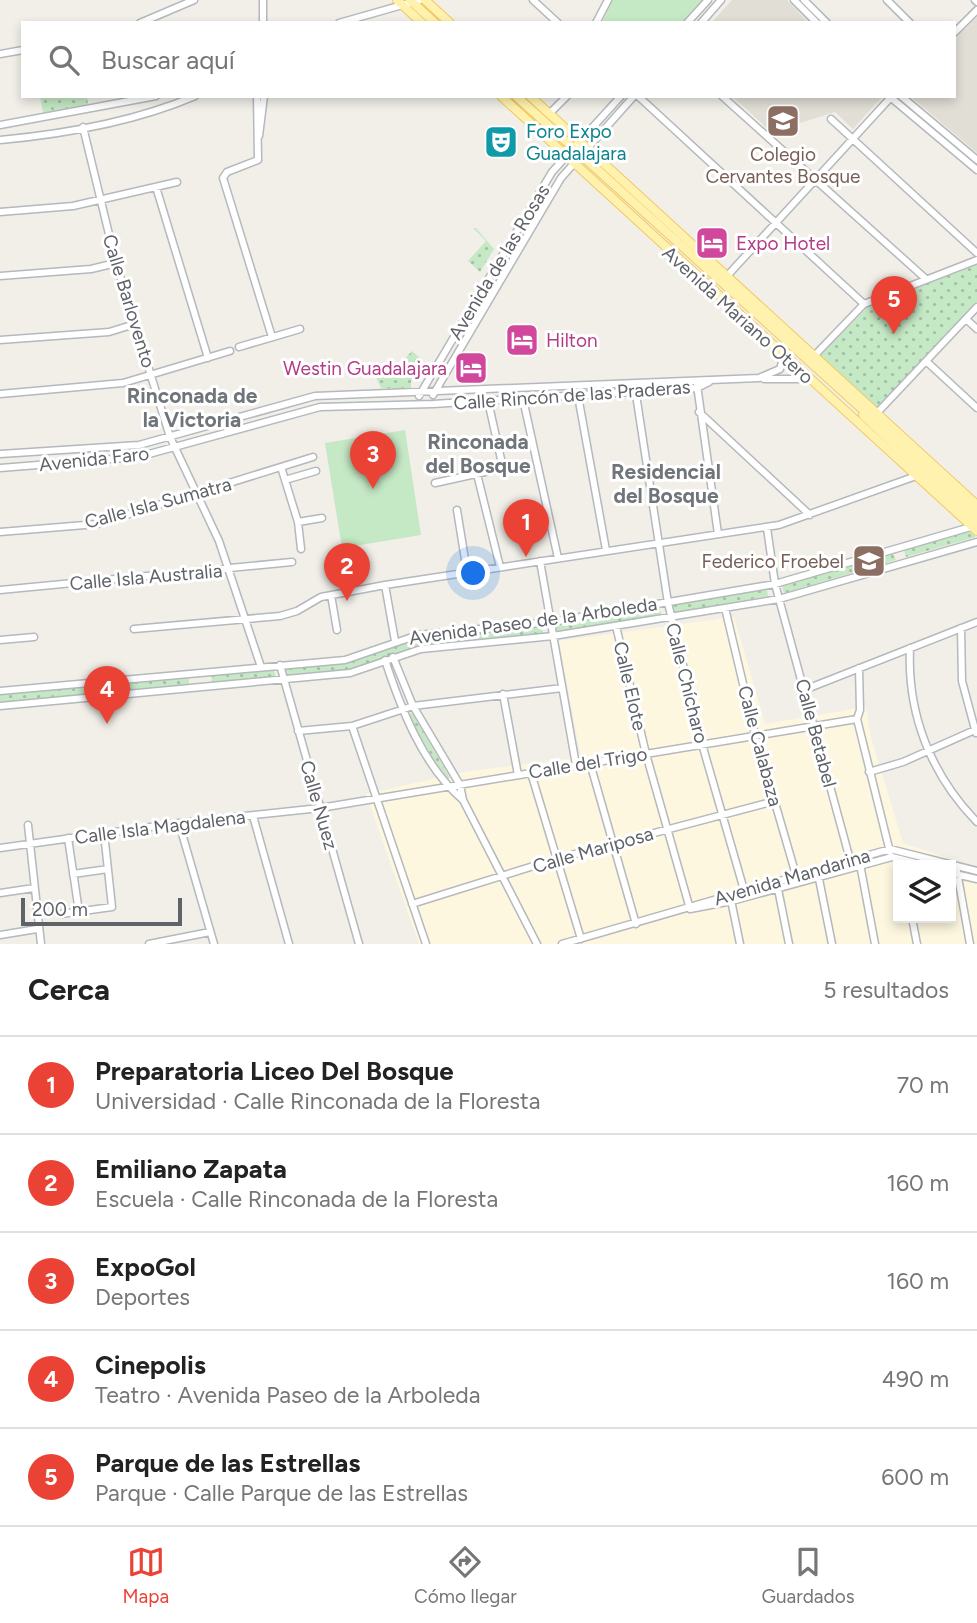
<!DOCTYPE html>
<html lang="es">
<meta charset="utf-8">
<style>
body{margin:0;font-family:Figtree,sans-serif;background:#f2f2f2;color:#222}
.controls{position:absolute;right:21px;bottom:21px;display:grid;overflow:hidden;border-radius:0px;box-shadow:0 4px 10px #0003}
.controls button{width:63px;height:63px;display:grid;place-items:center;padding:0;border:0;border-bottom:2px solid #e0e0e0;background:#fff;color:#222;font:35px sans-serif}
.scale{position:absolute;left:21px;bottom:18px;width:161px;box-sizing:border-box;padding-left:7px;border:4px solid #5f6368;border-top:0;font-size:19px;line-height:24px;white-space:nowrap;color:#5f6368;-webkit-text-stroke:5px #fff;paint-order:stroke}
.you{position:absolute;left:474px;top:574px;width:24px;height:24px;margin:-18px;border:5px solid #fff;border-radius:50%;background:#1a73e8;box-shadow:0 0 0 10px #1a73e833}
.badge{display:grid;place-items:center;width:46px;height:46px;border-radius:50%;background:#ea4335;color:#fff;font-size:23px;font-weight:700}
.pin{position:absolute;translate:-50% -58px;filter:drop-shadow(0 2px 4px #0008)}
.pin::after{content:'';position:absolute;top:37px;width:24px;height:21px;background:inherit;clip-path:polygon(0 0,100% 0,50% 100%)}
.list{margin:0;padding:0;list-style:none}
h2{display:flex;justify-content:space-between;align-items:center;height:91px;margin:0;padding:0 28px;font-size:30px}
h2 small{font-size:23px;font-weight:400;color:#767676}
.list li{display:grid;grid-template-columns:46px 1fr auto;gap:21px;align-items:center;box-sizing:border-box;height:98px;padding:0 28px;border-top:2px solid #e0e0e0}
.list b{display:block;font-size:26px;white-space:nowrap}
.list p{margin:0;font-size:23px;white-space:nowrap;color:#767676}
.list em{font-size:23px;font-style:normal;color:#767676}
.icon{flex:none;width:38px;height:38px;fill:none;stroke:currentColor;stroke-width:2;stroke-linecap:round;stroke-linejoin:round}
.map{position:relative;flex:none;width:977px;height:944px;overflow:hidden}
.search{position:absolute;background:#fff;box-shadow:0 4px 10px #0003;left:21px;right:21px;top:21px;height:77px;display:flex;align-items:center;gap:18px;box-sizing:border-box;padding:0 24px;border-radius:0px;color:#767676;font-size:26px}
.sheet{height:581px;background:#fff}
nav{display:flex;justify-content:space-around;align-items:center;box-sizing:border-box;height:98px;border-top:2px solid #e0e0e0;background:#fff;font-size:19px;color:#767676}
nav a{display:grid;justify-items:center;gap:4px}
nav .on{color:#ea4335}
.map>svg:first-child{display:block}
.commercial{fill:#fef7e0;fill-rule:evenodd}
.education{fill:#e1ded6}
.park{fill:url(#park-dots)}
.pitch{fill:#c5e8c5}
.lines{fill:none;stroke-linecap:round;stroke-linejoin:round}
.minor-casing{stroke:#b5b8bc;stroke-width:9}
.major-casing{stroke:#f2c960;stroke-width:10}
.minor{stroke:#fff;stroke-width:6}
.major{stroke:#fff2af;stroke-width:8}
.labels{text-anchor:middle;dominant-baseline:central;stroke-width:6;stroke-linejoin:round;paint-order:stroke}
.culture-label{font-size:19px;fill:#0d838f;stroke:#fff;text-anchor:start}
.education-label{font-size:19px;fill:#785e54;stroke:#fff}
.hotel-label{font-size:19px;fill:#b23c85;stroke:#fff;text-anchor:start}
.street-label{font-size:19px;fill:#5f6368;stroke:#fff}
.neighbourhood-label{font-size:21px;font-weight:bold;fill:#70757a;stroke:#fff}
</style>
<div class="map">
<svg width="977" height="944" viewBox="0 0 977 944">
<defs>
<pattern id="park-dots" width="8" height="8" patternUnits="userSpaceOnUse" patternTransform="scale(1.75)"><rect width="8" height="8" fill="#c5e8c5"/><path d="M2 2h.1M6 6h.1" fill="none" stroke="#a3c0a4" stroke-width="1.8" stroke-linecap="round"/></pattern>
</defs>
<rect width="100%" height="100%" fill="#f1efe8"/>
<path class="commercial" d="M734 617 765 724 866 707 871 738 903 843 977 868V944H419L366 794 464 772 581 757 559 641ZM898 865H951V918H898Z"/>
<path class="education" d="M732 0H787L809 23H711Z
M977 17V153L910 96H954V40Z
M732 96H882V97L853 129 835 112 771 132Z"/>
<path class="park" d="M40 96H87L88 104 43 113Z
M473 228H476L494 249 480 272 468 261 486 241Z
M977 264V302L877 408 819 356 868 307Z
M412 351 421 359 411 381V389L381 388 369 362 387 378Z
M969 531 976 537 906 557 904 550Z
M893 554 896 560 784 593 782 586Z
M767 589 768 596 674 613 673 605Z
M660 608 661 615 557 632 555 625Z
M542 627 543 633 414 647 349 671 286 676 284 668 346 662 416 638Z
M273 668 276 677 212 683 211 674Z
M189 677V686L0 703V694Z
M412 713 450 778 446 780 408 715Z"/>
<path class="pitch" d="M612 0H703L682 23H602Z
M405 430 421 535 342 548 325 443Z"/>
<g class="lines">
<defs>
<path id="minor" d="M533 0 558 23
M794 0 817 23
M804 0 827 23
M887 0 910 23
M975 0 977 2
M140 23 194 0
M263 23V0
M339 23 420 0
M596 23 608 0
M687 23 708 0
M701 23 721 0
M954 33 977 10
M0 54 23 50
M257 96 258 160 227 172 223 178 272 337
M638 96 864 304
M722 96 926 279
M889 96 977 170
M901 96 977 160
M549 114 567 96
M831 119 977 253
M0 125 156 96
M83 127 116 263 170 437 219 541 261 667
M259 136 264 96
M0 140C65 134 134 122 195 96
M156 187 208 358
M0 212 73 206 177 182
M728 275 892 96
M0 276 91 269 116 263
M966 319 977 329
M0 340 109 332 135 324
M239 347 300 329
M815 355 864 304 977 260
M926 361 977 408
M764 379H808
M697 385 718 534
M635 388 668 603 702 744 746 897
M0 394 123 383 230 351
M433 395 561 178 634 96
M419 396 552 172 621 96
M578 396 606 550
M523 399 558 558
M699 412 810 515
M877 413 977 307
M0 454 139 445 315 396 759 378 780 369 782 362 778 351
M281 467 298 522 301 549
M0 468 138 457 320 407 433 404 697 388 709 382
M477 474 500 567
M285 480 316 471
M435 483 503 468 488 401
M457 510 467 572
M298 522 322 518
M767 528 775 584 852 867
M0 532 97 524 313 457
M540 561 576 765
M385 585 395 641
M0 590 292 562
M331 595 337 630
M725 608 755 734 798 882
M616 626 646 754 690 909
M961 628 962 681 976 733
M134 629 280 616 297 611 321 597 385 585 779 525 916 476
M0 640 34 637
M910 648C907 714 931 775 977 822
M393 657 413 706 460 785 463 800 537 944
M385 660C401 709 423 766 463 800
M280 665 359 944
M859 668 860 710 857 719 890 852
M804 690 977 622
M0 691 345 660 418 635 551 622 775 584 974 526
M503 694 518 775
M0 706 350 673 421 649 553 636 779 599 977 542
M352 726 426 944
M298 731 352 726 413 706 562 688
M590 763 636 924
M869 772 903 762 977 729
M531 773 581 939
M253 816 289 944
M179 823 214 944
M28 825 41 944
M68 838 79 912
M0 848 179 823 320 808 857 719
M860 864 875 944
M956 866 970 944
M951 873 977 879
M73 874 108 869
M818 874 832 944
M777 884 789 944
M0 893 34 888
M731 900 740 944
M412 904 556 859 775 801
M690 909 732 901 892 857 924 865
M61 914 112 907 105 842
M912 918 917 944
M0 935 37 929
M149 944 210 932
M562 944 890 849 977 871"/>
<path id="major" d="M397 0 422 23
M410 0 435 23
M425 0 450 23
M501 96 977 531
M516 96 977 513
M530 96 977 505
M863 415 977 522"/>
</defs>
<use href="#minor" class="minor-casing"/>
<use href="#major" class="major-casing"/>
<use href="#minor" class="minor"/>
<use href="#major" class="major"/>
</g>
<defs>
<symbol id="school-square" viewBox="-11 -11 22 22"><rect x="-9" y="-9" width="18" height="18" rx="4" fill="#8d6e63" stroke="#fff"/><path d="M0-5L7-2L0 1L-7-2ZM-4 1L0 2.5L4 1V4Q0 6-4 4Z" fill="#fff"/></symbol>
<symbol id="theatre-square" viewBox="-11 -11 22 22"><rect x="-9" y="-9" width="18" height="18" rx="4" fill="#0f9aa8" stroke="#fff"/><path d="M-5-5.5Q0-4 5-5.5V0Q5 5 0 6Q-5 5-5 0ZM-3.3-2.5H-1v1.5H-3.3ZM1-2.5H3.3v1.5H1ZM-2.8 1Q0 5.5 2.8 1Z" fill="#fff"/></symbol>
<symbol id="hotel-square" viewBox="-11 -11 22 22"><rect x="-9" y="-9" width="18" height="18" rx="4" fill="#d1479c" stroke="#fff"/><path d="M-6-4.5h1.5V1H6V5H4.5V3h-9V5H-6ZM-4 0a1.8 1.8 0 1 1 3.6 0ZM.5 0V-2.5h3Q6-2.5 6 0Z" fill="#fff"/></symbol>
</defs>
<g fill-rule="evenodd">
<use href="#school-square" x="764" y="102" width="38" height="38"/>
<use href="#theatre-square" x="482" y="123" width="38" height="38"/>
<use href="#hotel-square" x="693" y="224" width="38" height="38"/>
<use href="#hotel-square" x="503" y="321" width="38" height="38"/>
<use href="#hotel-square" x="452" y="349" width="38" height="38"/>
<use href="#school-square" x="850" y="542" width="38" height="38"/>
</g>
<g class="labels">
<g class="culture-label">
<text x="526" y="131">Foro Expo<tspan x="526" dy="22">Guadalajara</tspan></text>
</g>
<g class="education-label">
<text x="783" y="154">Colegio<tspan x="783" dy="22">Cervantes Bosque</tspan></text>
<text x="844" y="561" text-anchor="end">Federico Froebel</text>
</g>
<g class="hotel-label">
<text x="736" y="243">Expo Hotel</text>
<text x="546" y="340">Hilton</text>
<text x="447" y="368" text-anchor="end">Westin Guadalajara</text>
</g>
<g class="street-label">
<text transform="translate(499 262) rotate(-59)">Avenida de las Rosas</text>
<text transform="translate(129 301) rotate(73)">Calle Barlovento</text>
<text transform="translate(738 315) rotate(42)">Avenida Mariano Otero</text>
<text transform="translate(572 395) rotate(-4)">Calle Rincón de las Praderas</text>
<text transform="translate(94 459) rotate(-6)">Avenida Faro</text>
<text transform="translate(158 503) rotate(-15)">Calle Isla Sumatra</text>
<text transform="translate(146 577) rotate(-5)">Calle Isla Australia</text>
<text transform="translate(533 621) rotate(-8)">Avenida Paseo de la Arboleda</text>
<text transform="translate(687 683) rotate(76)">Calle Chícharo</text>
<text transform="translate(630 686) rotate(77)">Calle Elote</text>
<text transform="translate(816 733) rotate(75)">Calle Betabel</text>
<text transform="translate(760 746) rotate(75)">Calle Calabaza</text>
<text transform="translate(588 763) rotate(-9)">Calle del Trigo</text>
<text transform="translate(319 805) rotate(74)">Calle Nuez</text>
<text transform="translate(160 827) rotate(-7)">Calle Isla Magdalena</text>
<text transform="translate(593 850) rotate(-16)">Calle Mariposa</text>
<text transform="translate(792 877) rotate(-16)">Avenida Mandarina</text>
</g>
<g class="neighbourhood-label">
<text x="192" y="395">Rinconada de<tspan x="192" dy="24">la Victoria</tspan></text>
<text x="478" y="441">Rinconada<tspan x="478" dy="24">del Bosque</tspan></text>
<text x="666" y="471">Residencial<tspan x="666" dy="24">del Bosque</tspan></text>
</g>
</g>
</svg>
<div class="controls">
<button><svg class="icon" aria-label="layers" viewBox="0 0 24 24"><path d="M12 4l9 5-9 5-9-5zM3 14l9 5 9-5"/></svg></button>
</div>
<div class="scale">200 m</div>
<div class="you"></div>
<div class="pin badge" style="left:526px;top:557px">1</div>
<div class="pin badge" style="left:347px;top:601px">2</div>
<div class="pin badge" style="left:373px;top:489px">3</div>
<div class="pin badge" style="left:107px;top:724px">4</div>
<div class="pin badge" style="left:894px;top:334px">5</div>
<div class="search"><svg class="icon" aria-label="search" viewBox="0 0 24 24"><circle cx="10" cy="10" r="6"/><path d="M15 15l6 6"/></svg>Buscar aquí</div>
</div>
<section class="sheet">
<h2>Cerca<small>5 resultados</small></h2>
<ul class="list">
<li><span class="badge">1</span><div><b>Preparatoria Liceo Del Bosque</b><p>Universidad · Calle Rinconada de la Floresta</p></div><em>70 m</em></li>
<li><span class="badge">2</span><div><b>Emiliano Zapata</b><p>Escuela · Calle Rinconada de la Floresta</p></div><em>160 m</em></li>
<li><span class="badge">3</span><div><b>ExpoGol</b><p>Deportes</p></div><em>160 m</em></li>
<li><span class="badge">4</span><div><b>Cinepolis</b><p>Teatro · Avenida Paseo de la Arboleda</p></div><em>490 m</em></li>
<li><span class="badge">5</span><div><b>Parque de las Estrellas</b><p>Parque · Calle Parque de las Estrellas</p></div><em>600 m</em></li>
</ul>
</section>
<nav>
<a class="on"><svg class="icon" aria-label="map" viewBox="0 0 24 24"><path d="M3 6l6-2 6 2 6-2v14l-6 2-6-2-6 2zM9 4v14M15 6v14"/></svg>Mapa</a>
<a><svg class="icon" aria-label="directions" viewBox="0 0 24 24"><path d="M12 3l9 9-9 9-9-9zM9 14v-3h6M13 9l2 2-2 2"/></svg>Cómo llegar</a>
<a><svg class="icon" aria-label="saved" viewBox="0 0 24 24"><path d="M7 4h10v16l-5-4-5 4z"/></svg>Guardados</a>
</nav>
